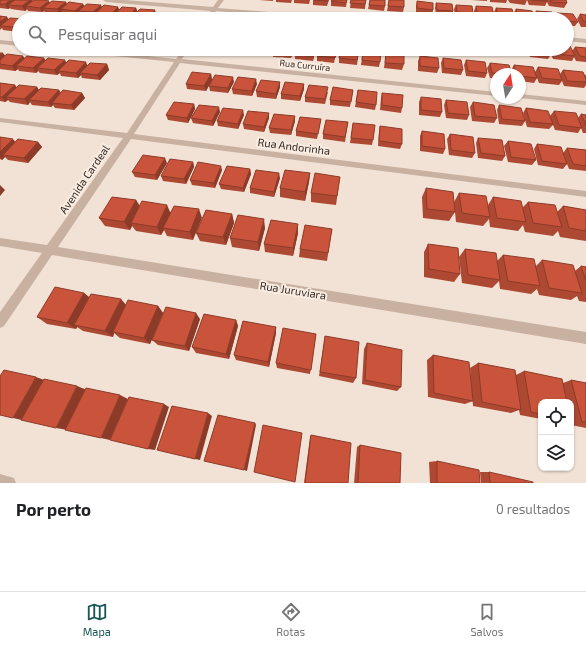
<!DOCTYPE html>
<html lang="pt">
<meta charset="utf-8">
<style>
body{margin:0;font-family:"Exo 2",sans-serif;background:#f6f6f6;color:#202124}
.controls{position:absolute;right:12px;bottom:12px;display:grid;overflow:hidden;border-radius:8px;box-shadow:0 1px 3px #0004}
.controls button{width:36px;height:36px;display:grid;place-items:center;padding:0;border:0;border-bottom:1px solid #e0e0e0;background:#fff;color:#202124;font:20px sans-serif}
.compass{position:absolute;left:490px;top:68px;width:36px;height:36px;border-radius:50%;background:#fff;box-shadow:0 1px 3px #0004;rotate:12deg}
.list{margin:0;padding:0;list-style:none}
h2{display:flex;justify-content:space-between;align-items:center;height:52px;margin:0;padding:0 16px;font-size:17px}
h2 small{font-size:13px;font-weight:400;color:#757577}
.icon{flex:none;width:22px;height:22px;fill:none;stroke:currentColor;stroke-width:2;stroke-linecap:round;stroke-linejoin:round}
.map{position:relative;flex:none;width:586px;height:483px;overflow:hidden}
.search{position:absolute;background:#fff;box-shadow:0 1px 3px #0004;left:12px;right:12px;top:12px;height:44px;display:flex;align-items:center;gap:10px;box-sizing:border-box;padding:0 14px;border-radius:22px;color:#757577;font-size:15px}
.sheet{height:108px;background:#fff}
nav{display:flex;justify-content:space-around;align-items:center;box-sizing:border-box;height:56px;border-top:1px solid #e0e0e0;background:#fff;font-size:11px;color:#757577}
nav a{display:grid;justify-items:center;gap:2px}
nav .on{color:#195555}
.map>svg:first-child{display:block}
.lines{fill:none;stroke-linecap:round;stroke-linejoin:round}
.minor{fill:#c9b1a1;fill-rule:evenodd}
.wall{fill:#ad4833}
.shaded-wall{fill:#8d3b29}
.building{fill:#c9543b;stroke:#8d3b29}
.labels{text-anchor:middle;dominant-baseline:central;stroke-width:4;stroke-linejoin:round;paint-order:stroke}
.far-street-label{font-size:9px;fill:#332824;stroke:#f9ece1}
.street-label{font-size:11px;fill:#332824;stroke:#f9ece1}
</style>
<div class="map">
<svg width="586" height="483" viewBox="0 0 586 483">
<rect width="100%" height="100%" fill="#f1e2d5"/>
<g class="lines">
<path class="minor" d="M103 0H125L213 7 218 0H224L218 8 331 17 334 19H311L216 11 211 19H205L211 11 106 2Z
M567 37 586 39V43L567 41Z
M0 40 19 42V46L0 44Z
M61 49H82L176 59 183 49H189L182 59 496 92V96L180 63 134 134 586 191V197L131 139 58 247 586 332V344L52 255 4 326 0 328V312L42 253 0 246V238L47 245 123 138 0 122V118L127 133 174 62 64 51Z
M520 94 586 101V105L520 98Z
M0 474 14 478 16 483H0Z"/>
</g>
<path class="wall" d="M0 0H32L33 1 50 3 66 2 67 4H83L84 6 101 5 102 8 119 10 136 8 137 11 155 10 156 15 152 19H134V18L133 19H116L115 16 113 19 98 18 97 15 95 17 81 16 79 13 77 16 63 14 62 12 59 14 45 13 44 11 42 12 28 11 27 9 25 11 11 9 10 8 8 9 0 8Z
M259 0H273V1Z
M276 0H292L291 3 276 2Z
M294 0H310L309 4 294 3Z
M313 0H329L327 6 313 5Z
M347 0 346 7 331 6V1Z
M351 0H366L365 9 350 8Z
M370 0 385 6 384 11 368 9Z
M389 0 404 7 403 12 387 11Z
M471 0H487V1Z
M490 0H507L506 3 490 2Z
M508 0H566L567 3 564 8 549 6 547 2 545 6 529 5 527 0 525 5 510 3Z
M417 1 433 10 432 15 416 13V6Z
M436 3 453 11 452 16 436 15 435 8Z
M456 5 473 13 471 18 455 17 454 9Z
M476 6 494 15 492 19 475 18 474 11Z
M496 8 513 14 516 9 534 15 536 11 555 16 557 13 578 22 575 26H567V19H515L514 17 513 19H495L494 12Z
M580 14 586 15V27H581L577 19Z
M0 16 7 17 8 19H19V31L18 32 3 30 2 28 0 30Z
M575 47 586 48V62L576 61 574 57 572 61 553 59 551 54 548 59 530 57 528 52 525 56 507 55 505 49H567L572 51Z
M231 49H251L248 54 231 52Z
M252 49H272L269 56 252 55Z
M294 49 291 58 273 57V52Z
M297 49H315L313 61 295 59V54Z
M337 49 334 63 317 61V56Z
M444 49H458L457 50Z
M461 49H481L480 52 462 51Z
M483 49H505L502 54 484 53Z
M359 50 357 65 339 63V58Z
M363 51 380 62 379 67 361 65Z
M0 53 5 56 25 58H44L45 60H65L66 63 87 65 107 64 109 70 100 80 82 78 81 75 78 78 61 76 60 73 57 75 40 73 38 71 36 73 19 71 18 69 15 71 0 69Z
M386 53 404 64 402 70 384 68Z
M420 56 439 68 437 73 418 71V61Z
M443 58 463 70 461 75 442 73 441 63Z
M466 60 487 73 485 78 466 76 464 65Z
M490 63 512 74H496V79L490 78 487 68Z
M514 65 535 72 538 67 560 74 563 70 585 76 586 74V85L584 88 564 86 562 81 559 85 539 83 537 78 534 83 520 81V74H512L511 70Z
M211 74 212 80 206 91 187 89 186 84Z
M234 82 228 93 210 91 209 86Z
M0 83 15 85 17 88 37 87 39 90H59L61 93H82L85 98 74 110 55 108 53 105 51 107 32 105 30 102 28 105 10 102 8 100 5 102 0 101Z
M257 84 252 96 233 94 232 89Z
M304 84V89L300 101 281 99V94Z
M280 87 276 99 257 97 256 91Z
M353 90 350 107 330 105V100Z
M358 90 376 105 375 110 355 107Z
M328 92 325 104 305 102V97Z
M382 93 402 108 401 113 380 110 381 98Z
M421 97 442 112 440 117 419 115V102Z
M446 100 469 115 467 120 446 118 444 105Z
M473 102 497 118 494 123 472 121 470 107Z
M194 104 195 109 188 123 168 120 166 115Z
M499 105 525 121 522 126 499 124 497 110Z
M526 108 550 116 554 111 578 118 581 114 586 115V133H583L581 128 578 133 555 130 553 125 549 129 527 127 523 113Z
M220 112 213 126 193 123 191 118Z
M244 115 238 129 218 126 217 121Z
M295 116V121L291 135 270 133 269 128Z
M269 118 264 132 244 129 243 124Z
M321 119 317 139 296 136V131Z
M348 122 345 142 323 139V134Z
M353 123 373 140 372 145 350 143Z
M380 126 402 144 400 149 378 146 379 131Z
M422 131 445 149 443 154 420 151V136Z
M450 134 475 153 472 158 449 155 447 139Z
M0 137 16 142H38L42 147 28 163 8 160 5 157 2 160 0 159Z
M478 138 505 156 502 161 478 158 476 143Z
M508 141 536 160 532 165 508 162 504 146Z
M537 144 563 153 567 148 586 150V171L569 169 567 164 563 169 538 165 534 149Z
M193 162 194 167 186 184 163 181 161 176Z
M167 163 157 180 135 177 132 172Z
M250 169 251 174 244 192 221 189 219 184Z
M222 170 215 188 192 185 190 180Z
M310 173 309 182 305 201 280 197V188Z
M340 177 336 205 311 202V193Z
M280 178 274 197 250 193V188Z
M426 188 455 212 449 221 423 218 422 197Z
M459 193 488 205 493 197 522 208 528 202 557 212 563 206 586 210V241L560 237 558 231 553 236 525 232 523 225 518 231 490 227 489 219 483 226 456 222 454 202Z
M136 200 140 206 171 212 199 209 193 240 167 236 164 230 161 235 136 231 132 226 130 230 105 226 99 218Z
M232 214 234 223 226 245 200 241 196 233Z
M265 228 259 251 232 247 230 238Z
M332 229 327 261 299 257 300 249Z
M298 233 293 256 265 252 264 244Z
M428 244 460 274 454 282 424 277V252Z
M465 249 497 261 503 255 536 266 542 260 575 271 581 266 586 267V302L579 301 577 296 571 300 539 295 537 289 531 294 500 289 499 281 492 288 462 283 459 257Z
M84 293 89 297 126 305 158 306 163 313 150 344 120 338 114 333 113 337 83 331 77 327 76 329 47 324 37 317Z
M200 319 189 351 158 345 152 340Z
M236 320 238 326 229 359 196 353 192 347Z
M276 327V333L269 367 236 360 234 355Z
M316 334 310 374 277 368 276 363Z
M325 336 356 378 353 383 319 376Z
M367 343 401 387 397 391 362 384 364 349Z
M433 355 473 401 465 404 428 397 427 360Z
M478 363 516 375 524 371 563 383 571 380 586 383V428L571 425V402H541V419L520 415 519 410 511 413 473 406 470 368Z
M311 435 348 483H304L310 437Z
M360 445 400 483H354L357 447Z
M437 461 480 483H430L429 462Z
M480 472H489L533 483H481Z"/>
<path class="shaded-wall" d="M11 0H16L8 5 10 8 8 9 5 4Z
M30 0H32L34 4 26 6 27 9 25 11 22 6Z
M49 1 51 5 43 8 44 11 42 12 40 8Z
M66 2 68 7 61 9 62 12 59 14 57 9Z
M83 4 85 8 78 11 79 13 77 16 75 11Z
M101 5 103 10 96 13 97 15 95 17 93 12Z
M118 7 120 11 115 14V16L113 19 111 14Z
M136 8 138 13 133 16 134 18 133 19H131L129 16Z
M155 10 156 15 152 19H148V17Z
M7 17 10 22 0 26V22Z
M19 23V27H18L19 31 18 32 14 27Z
M248 49H251L248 54Z
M270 49H272L269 56V51Z
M292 49H294L291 58V53Z
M315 49V51L313 61V56Z
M3 53 7 58 0 64V56Z
M23 56 27 61 16 66 18 69 15 71 12 66Z
M44 58 47 63 37 68 38 71 36 73 33 68Z
M65 60 67 65 58 71 60 73 57 75 54 70Z
M86 62 88 67 80 73 81 75 78 78 76 73Z
M107 64 109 70 100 80 97 75Z
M211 74 212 80 206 91 204 86Z
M233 77 234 82 228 93V88Z
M256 79 257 84 252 96V91Z
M280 82V87L276 99V94Z
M304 84V89L300 101V96Z
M15 85 18 90 6 97 8 100 5 102 2 97Z
M37 87 40 92 29 100 30 102 28 105 24 99Z
M59 90 62 95 52 103 53 105 51 107 48 102Z
M82 93 85 98 74 110 71 105Z
M194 104 195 109 188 123 187 118Z
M219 107 220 112 213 126 212 121Z
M243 110 244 115 238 129V124Z
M269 113V118L264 132V127Z
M295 116V121L291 135V130Z
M13 139 17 144 3 155 5 157 2 160 0 157V152Z
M38 142 42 147 28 163 24 158Z
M165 158 167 163 157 180 155 175Z
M193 162 194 167 186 184 184 179Z
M221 166 222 170 215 188 214 183Z
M250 169 251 174 244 192 243 188Z
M279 173 280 178 274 197V192Z
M310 173 309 182 305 201V192Z
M0 185 5 190 0 196Z
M136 200 141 209 131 223 132 226 130 230 124 222Z
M167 205 171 214 163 228 164 230 161 235 157 227Z
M199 209 202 218 193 240 190 232Z
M232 214 234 223 226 245 223 237Z
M264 219 265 228 259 251 258 242Z
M298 224V233L293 256V248Z
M84 293 92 300 74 325 77 327 76 329 67 323Z
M121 299 127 306 113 332 114 333 113 337 105 331Z
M158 306 163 313 150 344 144 338Z
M196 313 200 319 189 351 185 346Z
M236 320 238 326 229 359 226 354Z
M276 327V333L269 367 268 362Z
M36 377 47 381 26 421 13 418Z
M77 386 87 390 68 430 56 428Z
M120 395 128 399 110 440 101 438Z
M164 404 169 407 155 450 148 449Z
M208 413 212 416 200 460 195 459Z
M255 423 256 425 247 471 244 470Z"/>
<path class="building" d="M0 0H11L5 4H0Z
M15 0H30L22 6 8 5Z
M34 0H43L49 1 40 8 26 6Z
M314 0H328V1Z
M332 0H347L346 3 331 1Z
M351 0H366L365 4 350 3Z
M370 0H385V6L369 5Z
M389 0H404V7L388 6Z
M531 0H547V1Z
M550 0H566L567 3 551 2Z
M52 1 66 2 57 9 43 8Z
M417 1 433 3V10L417 8Z
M69 2 83 4 75 11 61 9Z
M436 3 452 4 453 11 437 10Z
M87 4 101 5 93 12 78 11Z
M104 5 118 7 111 14 96 13Z
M456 5 472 6 473 13 457 12Z
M476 6 492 7 494 15 477 13Z
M122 7 136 8 129 16 115 14Z
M496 8 512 9 514 16 498 15Z
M140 9 155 10 148 17 133 16Z
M516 9 532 11 535 18 518 17Z
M536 11 552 12 556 19H539Z
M557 13 573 14 578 22 567 21V19H560Z
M580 14 586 15V22H584Z
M0 16 7 17 0 22Z
M10 18 25 19H19V23L14 27 0 26Z
M247 18 262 19H246Z
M567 46H570L575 56 556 54 554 49H567Z
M575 47 586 48V57L580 56Z
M252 49H270L269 51 252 50Z
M274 49H292L291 53 273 52Z
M297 49H315L313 56 295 54Z
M319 49H337L335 58 317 56Z
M341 49 359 50 357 60 339 58Z
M509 49H527L528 51 509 50Z
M531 49H549L551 54 532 52Z
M363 51 381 52 380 62 362 60Z
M0 53H3L0 56Z
M386 53 404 54V64L385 63Z
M7 54 23 56 12 66 0 64V60Z
M27 56 44 58 33 68 16 66Z
M420 56 438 58 439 68 420 66Z
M48 58 65 60 54 70 37 68Z
M443 58 461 60 463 70 444 68Z
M69 60 86 62 76 73 58 71Z
M466 60 485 62 487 73 468 71Z
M90 63 107 64 97 75 80 73Z
M490 63 509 65 512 74 492 73Z
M514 65 533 67 537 78 520 76V74H516Z
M538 67 558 69 562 80 542 78Z
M563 70 583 72 586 79V82L567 81Z
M192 72 211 74 204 86 186 84Z
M215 75 233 77 228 88 209 86Z
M238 77 256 79 252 91 232 89Z
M261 80 280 82 276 94 256 91Z
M285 82 304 84 300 96 281 94Z
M0 83 15 85 2 97H0Z
M19 85 37 87 24 99 6 97Z
M309 85 328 87 325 99 305 97Z
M333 87 353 90 351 102 330 100Z
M41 88 59 90 48 102 29 100Z
M63 90 82 93 71 105 52 103Z
M358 90 377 92 376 105 356 102Z
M382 93 403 95 402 108 382 105Z
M421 97 441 99 442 112 421 110Z
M446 100 467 102 469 115 448 113Z
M174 102 194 104 187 118 166 115Z
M473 102 494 105 497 118 475 116Z
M199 105 219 107 212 121 191 118Z
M499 105 521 108 525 121 502 119Z
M223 108 243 110 238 124 217 121Z
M526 108 548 111 553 124 530 122Z
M248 111 269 113 264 127 243 124Z
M554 111 576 113 582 128 559 125Z
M274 114 295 116 291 130 269 128Z
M581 114 586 115V125Z
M300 117 321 119 318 134 296 131Z
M326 120 348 122 345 137 323 134Z
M353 123 375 125 373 140 351 138Z
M380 126 402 129V144L379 141Z
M422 131 444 134 445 149 422 146Z
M450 134 473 137 475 153 451 150Z
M0 137 13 139 0 152Z
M478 138 502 140 505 156 481 153Z
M18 139 38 142 24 158 3 155Z
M508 141 531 144 536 160 511 157Z
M537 144 561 147 567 164 542 161Z
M567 148 586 150V166L573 164Z
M143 155 165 158 155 175 132 172Z
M170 159 193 162 184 179 161 176Z
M198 162 221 166 214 183 190 180Z
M227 166 250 169 243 188 219 184Z
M256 170 279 173 274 192 250 188Z
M285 170 310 173 305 192 280 188Z
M315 173 340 177 337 196 311 193Z
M426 188 453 192 455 212 427 209Z
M459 193 486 196 490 217 462 213Z
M112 197 136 200 124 222 99 218Z
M493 197 521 201 526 222 497 218Z
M142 201 167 205 157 227 131 223Z
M528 202 555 205 562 227 533 223Z
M174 206 199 209 190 232 163 228Z
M563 206 586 210V231L569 228Z
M206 210 232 214 223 237 196 233Z
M238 215 264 219 258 242 230 238Z
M271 220 298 224 293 248 264 244Z
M305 225 332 229 328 253 300 249Z
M428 244 458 248 460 274 429 269Z
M465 249 496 253 500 280 468 275Z
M503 255 534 259 540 286 508 281Z
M542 260 573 265 582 293 549 288Z
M581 266 586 267V281Z
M55 287 84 293 67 323 37 317Z
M91 294 121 299 105 331 74 325Z
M128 300 158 306 144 338 113 332Z
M166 307 196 313 185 346 152 340Z
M204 314 236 320 226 354 192 347Z
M243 321 276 327 268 362 234 355Z
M283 328 316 334 311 370 276 363Z
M325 336 359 342 356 378 320 372Z
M367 343 402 350 401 387 365 380Z
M433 355 469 362 473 401 434 393Z
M478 363 515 370 521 410 482 402Z
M4 370 36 377 13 418 0 415V376Z
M524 371 562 379 567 402H541V414L531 412Z
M44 379 77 386 56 428 21 420Z
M571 380 586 383V422H582Z
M86 388 120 395 101 438 65 430Z
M129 397 164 404 148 449 110 440Z
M172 406 208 413 195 459 157 450Z
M218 415 255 423 244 470 204 461Z
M263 425 302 433 295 482 254 472Z
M311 435 351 443 348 483H305Z
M360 445 401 453 400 483H358Z
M437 461 479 470 480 483H437Z
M489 472 533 482V483H490Z"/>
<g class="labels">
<g class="far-street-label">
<text transform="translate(305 65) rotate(6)">Rua Curruíra</text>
</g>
<g class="street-label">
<text transform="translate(294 146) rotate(7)">Rua Andorinha</text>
<text transform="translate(84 179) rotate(-56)">Avenida Cardeal</text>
<text transform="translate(293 290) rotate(9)">Rua Juruviara</text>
</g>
</g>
</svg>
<div class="controls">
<button><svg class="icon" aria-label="locate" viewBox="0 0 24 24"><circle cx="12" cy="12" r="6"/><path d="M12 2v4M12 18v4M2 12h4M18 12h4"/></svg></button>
<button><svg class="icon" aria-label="layers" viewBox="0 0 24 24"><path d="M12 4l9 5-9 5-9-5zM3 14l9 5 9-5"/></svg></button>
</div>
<svg class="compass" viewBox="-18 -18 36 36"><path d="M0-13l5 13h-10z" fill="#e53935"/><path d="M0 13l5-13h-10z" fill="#757577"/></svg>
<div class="search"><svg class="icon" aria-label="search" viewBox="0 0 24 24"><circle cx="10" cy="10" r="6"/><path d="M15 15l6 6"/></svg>Pesquisar aqui</div>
</div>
<section class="sheet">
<h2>Por perto<small>0 resultados</small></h2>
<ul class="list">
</ul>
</section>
<nav>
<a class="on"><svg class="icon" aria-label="map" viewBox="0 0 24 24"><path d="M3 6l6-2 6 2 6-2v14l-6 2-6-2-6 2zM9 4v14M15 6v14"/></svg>Mapa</a>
<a><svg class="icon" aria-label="directions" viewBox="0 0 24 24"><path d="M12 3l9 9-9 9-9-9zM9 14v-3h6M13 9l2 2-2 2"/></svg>Rotas</a>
<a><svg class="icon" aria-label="saved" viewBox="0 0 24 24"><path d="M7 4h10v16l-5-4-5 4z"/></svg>Salvos</a>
</nav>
